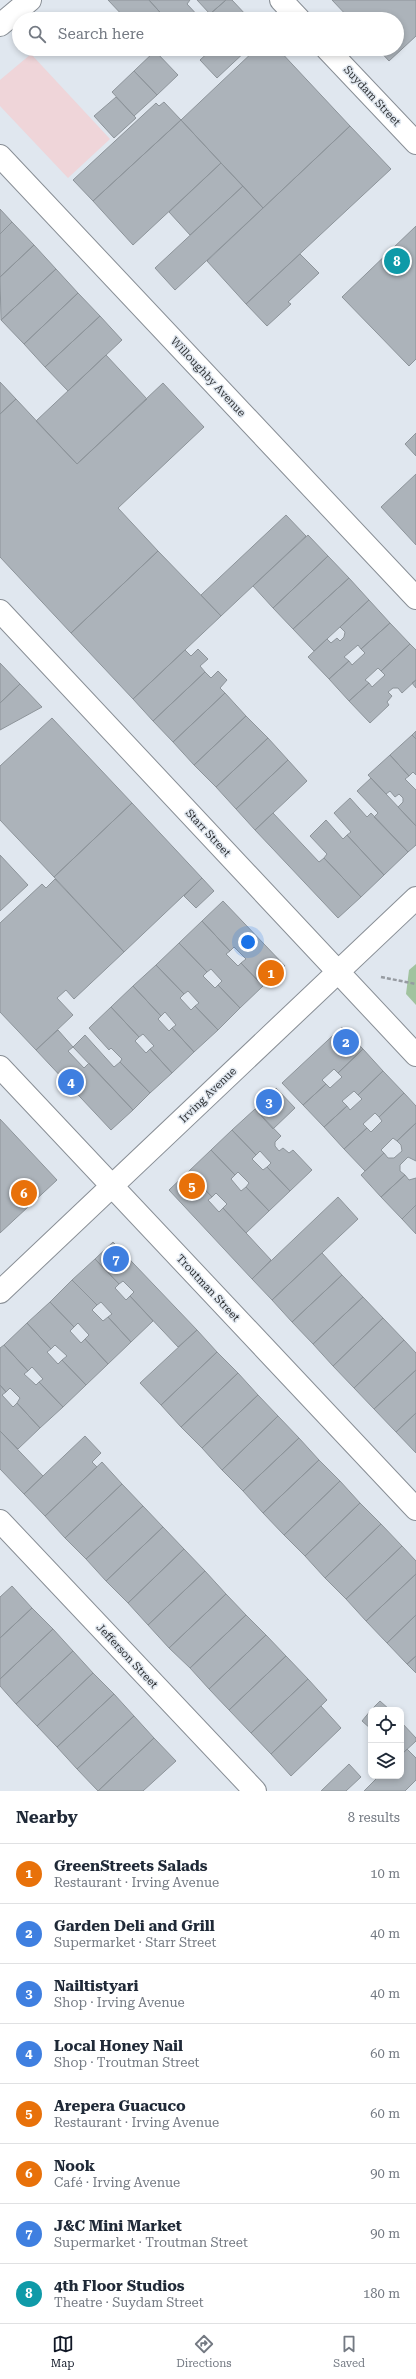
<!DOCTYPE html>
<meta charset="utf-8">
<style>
body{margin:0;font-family:"Roboto Serif",serif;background:#f6f6f7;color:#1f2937}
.controls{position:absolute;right:12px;bottom:12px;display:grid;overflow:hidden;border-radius:8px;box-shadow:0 2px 6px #0003}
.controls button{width:36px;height:36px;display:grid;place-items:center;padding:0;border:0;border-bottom:1px solid #e0e1e3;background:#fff;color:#1f2937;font:20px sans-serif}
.you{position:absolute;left:248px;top:942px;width:14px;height:14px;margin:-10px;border:3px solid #fff;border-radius:50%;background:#1a73e8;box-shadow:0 0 0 6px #1a73e833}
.badge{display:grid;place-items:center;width:26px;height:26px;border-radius:50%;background:#111827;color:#fff;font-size:13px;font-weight:700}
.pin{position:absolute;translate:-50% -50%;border:2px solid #fff;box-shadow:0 1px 4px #0006}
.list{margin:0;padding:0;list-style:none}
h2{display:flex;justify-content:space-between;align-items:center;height:52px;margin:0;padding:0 16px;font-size:17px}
h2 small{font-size:13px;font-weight:400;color:#747a83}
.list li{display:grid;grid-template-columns:26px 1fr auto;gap:12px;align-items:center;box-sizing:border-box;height:60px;padding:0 16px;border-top:1px solid #e0e1e3}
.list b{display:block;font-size:15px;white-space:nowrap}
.list p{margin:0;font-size:13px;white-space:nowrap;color:#747a83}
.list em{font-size:13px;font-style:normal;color:#747a83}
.icon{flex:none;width:22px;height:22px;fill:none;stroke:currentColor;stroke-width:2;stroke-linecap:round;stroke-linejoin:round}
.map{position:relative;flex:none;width:416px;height:1791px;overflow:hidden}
.search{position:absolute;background:#fff;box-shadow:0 2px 6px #0003;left:12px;right:12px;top:12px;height:44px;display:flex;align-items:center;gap:10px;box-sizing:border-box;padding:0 14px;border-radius:22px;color:#747a83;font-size:15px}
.sheet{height:532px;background:#fff}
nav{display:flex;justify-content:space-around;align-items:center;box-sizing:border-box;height:56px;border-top:1px solid #e0e1e3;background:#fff;font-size:11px;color:#747a83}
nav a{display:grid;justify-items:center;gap:2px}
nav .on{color:#111827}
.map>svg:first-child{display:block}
.commercial{fill:#efd5d9}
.green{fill:#a1c39f}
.building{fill:#acb3ba;stroke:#8d949a}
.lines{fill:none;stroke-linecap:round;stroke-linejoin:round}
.minor-casing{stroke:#888e95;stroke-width:24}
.path{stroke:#969ba1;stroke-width:2.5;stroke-dasharray:4 2;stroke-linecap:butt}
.minor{stroke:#fff;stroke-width:22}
.labels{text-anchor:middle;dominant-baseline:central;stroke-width:3;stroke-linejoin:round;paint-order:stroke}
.street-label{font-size:11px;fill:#2f3235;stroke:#e0e7ef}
</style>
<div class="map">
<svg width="416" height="1791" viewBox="0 0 416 1791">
<rect width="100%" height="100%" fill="#e0e7ef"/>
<path class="commercial" d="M31 54 110 139 68 178 0 106V80Z"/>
<path class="green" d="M416 964V1005L406 994 409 970Z"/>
<path class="building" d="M108 0H149L166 19H126Z
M149 0H190L187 4 201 19H166Z
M197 0H226L210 14Z
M226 0H232L247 16 245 19H215L210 14Z
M332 0H416V36L389 61 378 49H397V19H350Z
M161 49H173L167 55Z
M212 49H248L217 78 200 60Z
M256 49H278L350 126 263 208 181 120Z
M155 51 178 75 157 95 134 71Z
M134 71 157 95 134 116 112 92Z
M116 97 136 118 114 138 94 116Z
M164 102 181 120 93 201 73 180 156 103 159 106Z
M181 120 221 163 133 245 93 201Z
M350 126 391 169 246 304 207 261Z
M221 163 243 186 190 235 169 212Z
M243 186 263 208 175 290 155 268Z
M0 209 12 222 0 234Z
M12 222 34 245 0 277V234Z
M416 226V359L409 366 342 297Z
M34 245 56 269 1 320 0 277Z
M300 254 319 273 288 302 291 304 267 326 246 304Z
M56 269 78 293 24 344 1 320Z
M78 293 100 316 45 367 24 344Z
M100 316 122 340 68 391 45 367Z
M106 355 147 399 77 464 36 421Z
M0 382 16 399 0 414Z
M163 383 204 427 118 508 158 551 71 633 0 557V414L16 399 77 464Z
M416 433V456L405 444Z
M416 474V545L381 507Z
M286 515 306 536 221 616 201 595Z
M308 535 328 556 273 608 253 586Z
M158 551 221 616 133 699 71 633Z
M328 556 349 578 293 629 273 608Z
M349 578 369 600 314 651 293 629Z
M369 600 390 623 361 649 358 645 344 657 349 661 329 679 308 657 327 639 331 643 337 638 340 641 344 637 345 632 340 627Z
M390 623 410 644 381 671 378 668 365 680 369 683 349 701 329 679 349 661 352 665 365 653 361 649Z
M410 644 416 650V680L402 693 398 688H393L388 692 392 696 387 702 389 705 370 723 349 701 369 683 372 687 385 675 381 671Z
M198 649 208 659 200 666 205 672 153 721 133 699 185 650 191 656Z
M0 663 20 684 0 703Z
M218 671 227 680 220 688 225 693 173 742 153 721 205 672 211 678Z
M416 680V688L412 683Z
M20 684 42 707 0 730V703Z
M225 693 246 716 194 765 173 742Z
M246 716 268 738 216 787 194 765Z
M52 718 132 803 54 877 0 820V766Z
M416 731V739L412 735Z
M412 735 416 739V775L413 772 409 776 390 755Z
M268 738 288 760 236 809 216 787Z
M390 755 409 776 405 779 416 790V826L398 807 403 802V798L399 794 395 797 390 791 386 794 368 775Z
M288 760 307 781 255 830 236 809Z
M371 778 416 826V845L408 852 374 817 378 813 357 791Z
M350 798 367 817 371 813 408 852 384 875 347 835 351 832 334 813Z
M132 803 202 878 124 952 54 877Z
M273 813 319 862 324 858 361 897 338 918 255 830Z
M326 820 343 839 347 835 384 875 361 897 324 858 327 854 310 836Z
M0 855 28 885 0 911Z
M202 878 214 891 196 908 184 896Z
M55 879 124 952 74 999 66 990 57 998 73 1015 36 1050 0 1012V923L42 884 46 888Z
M223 901 285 966 263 986 241 963 246 959 234 947 230 951 202 921Z
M202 921 230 951 226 954 238 966 241 963 263 986 240 1008 218 985 222 981 211 969 207 972 179 943Z
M179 943 207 972 203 976 215 988 218 985 240 1008 218 1030 195 1006 199 1003 188 991 184 994 156 965Z
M156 965 184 994 180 998 191 1010 195 1006 218 1030 194 1052 172 1028 176 1025 165 1012 161 1016 133 986Z
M133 986 161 1016 158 1019 169 1031 172 1028 194 1052 172 1073 150 1049 154 1046 143 1034 139 1037 111 1007Z
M111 1007 139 1037 135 1041 146 1053 150 1049 172 1073 150 1093 120 1062 122 1059 111 1048 109 1050 89 1028Z
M342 1027 363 1049 338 1073 334 1069 322 1080 326 1084 303 1105 282 1083Z
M58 1030 73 1047 68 1051 84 1068 89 1063 133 1110 111 1130 36 1050Z
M85 1035 114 1067 120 1062 150 1093 133 1110 73 1047Z
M363 1049 383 1071 358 1095 354 1091 342 1101 347 1106 324 1127 303 1105 326 1084 330 1088 342 1077 338 1073Z
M383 1071 404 1093 379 1117 375 1113 363 1124 367 1128 344 1149 324 1127 347 1106 350 1110 362 1099 358 1095Z
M276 1088 295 1108 273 1129 255 1109Z
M404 1093 416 1106V1123L397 1141 393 1138 381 1150 384 1153 365 1171 344 1149 367 1128 371 1132 382 1121 379 1117Z
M255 1109 281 1136 275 1142V1146L279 1151 283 1148 289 1153 293 1150 312 1170 290 1191 267 1167 271 1163 260 1151 256 1155 232 1130Z
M0 1119 57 1180 0 1233Z
M416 1123V1161L408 1157 400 1165V1171L405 1175 381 1197 361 1175 384 1153 388 1158H394L402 1151 401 1145 397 1141Z
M232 1130 256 1155 252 1159 263 1170 267 1167 290 1191 269 1211 246 1187 249 1183 238 1172 235 1175 211 1150Z
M211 1150 235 1175 231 1179 241 1191 246 1187 269 1211 246 1233 223 1208 227 1204 216 1193 212 1197 188 1172Z
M188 1172 212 1197 208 1200 219 1212 223 1208 271 1260 252 1279 169 1190Z
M405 1175 409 1180 416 1178V1205L402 1219 381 1197Z
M338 1197 358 1219 272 1300 252 1279Z
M416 1205V1234L402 1219Z
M113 1242 197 1330 178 1347 130 1296 134 1292 123 1281 119 1284 95 1259Z
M322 1253 342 1275 292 1322 272 1300Z
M95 1259 119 1284 115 1288 126 1300 130 1296 153 1321 131 1342 108 1317 112 1314 101 1302 97 1305 72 1280Z
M342 1275 363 1297 313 1344 292 1322Z
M72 1280 97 1305 92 1310 103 1321 108 1317 131 1342 108 1364 85 1339 89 1335 78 1323 74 1327 50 1302Z
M363 1297 383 1318 333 1366 313 1344Z
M50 1302 74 1327 70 1331 81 1343 85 1339 108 1364 86 1385 62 1360 67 1356 55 1345 51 1349 27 1323Z
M383 1318 404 1340 354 1388 333 1366Z
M27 1323 51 1349 47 1352 58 1364 62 1360 86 1385 63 1407 39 1382 43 1379 32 1367 28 1371 4 1345Z
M197 1330 217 1352 161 1405 140 1383Z
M404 1340 416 1353V1370L374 1409 354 1388Z
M4 1345 28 1371 24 1374 36 1385 39 1382 63 1407 40 1428 17 1403 20 1398 10 1388 6 1392 0 1385V1348Z
M217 1352 238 1373 181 1427 161 1405Z
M416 1370V1413L396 1432 374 1409Z
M238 1373 258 1395 202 1448 181 1427Z
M0 1385 6 1392 2 1395 13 1407 17 1403 40 1428 18 1449 0 1431Z
M258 1395 278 1416 222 1470 202 1448Z
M416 1413V1453L396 1432Z
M278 1416 299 1438 243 1491 222 1470Z
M0 1431 43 1476 24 1494 0 1469Z
M85 1436 101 1453 92 1462 97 1467 45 1516 24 1494Z
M299 1438 319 1460 263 1513 243 1491Z
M319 1460 340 1481 284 1535 263 1513Z
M102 1462 122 1484 65 1538 45 1516Z
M340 1481 360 1503 305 1556 284 1535Z
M122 1484 143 1506 86 1559 65 1538Z
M360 1503 381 1524 325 1578 305 1556Z
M143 1506 163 1527 106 1581 86 1559Z
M381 1524 402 1546 346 1599 325 1578Z
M163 1527 184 1549 128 1603 106 1581Z
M402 1546 416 1561V1574L366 1621 346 1599Z
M184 1549 205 1571 148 1625 128 1603Z
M205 1571 226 1594 169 1648 148 1625Z
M416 1574V1615L387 1643 366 1621Z
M12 1586 32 1608 0 1638V1597Z
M226 1594 246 1615 190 1668 169 1648Z
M32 1608 53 1629 0 1679V1638Z
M246 1615 266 1635 209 1689 190 1668Z
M416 1615V1656L407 1664 387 1643Z
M53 1629 73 1651 16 1704 0 1686V1679Z
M266 1635 286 1656 229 1710 209 1689Z
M73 1651 93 1673 37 1726 16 1704Z
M286 1656 308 1679 251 1733 229 1710Z
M416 1656V1673L407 1664Z
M93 1673 114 1694 57 1747 37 1726Z
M308 1679 327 1700 271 1754 251 1733Z
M114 1694 134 1716 77 1769 57 1747Z
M380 1701 390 1710H371Z
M321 1706 341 1728 291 1776 271 1754Z
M371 1710V1729L362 1721Z
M134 1716 154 1738 98 1791 77 1769Z
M401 1722 416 1738V1741L401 1755Z
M154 1738 176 1761 143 1791H98Z
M407 1749 416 1758V1780L405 1791H364L379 1776H401V1755Z
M349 1764 361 1777 346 1791H321Z"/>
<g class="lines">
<defs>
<path id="minor" d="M281 0 299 19
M0 25 30 0
M327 49 416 143
M0 156 416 598
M0 611 416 1055
M0 1067 416 1509
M0 1292 416 898
M0 1521 255 1791"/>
</defs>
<use href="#minor" class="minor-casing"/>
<path class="path" d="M381 977 416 984"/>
<use href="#minor" class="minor"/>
</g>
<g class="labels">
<g class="street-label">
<text transform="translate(372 96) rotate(47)">Suydam Street</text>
<text transform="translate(208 377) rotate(47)">Willoughby Avenue</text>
<text transform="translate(208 833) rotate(47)">Starr Street</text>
<text transform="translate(208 1095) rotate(-44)">Irving Avenue</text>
<text transform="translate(208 1288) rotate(47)">Troutman Street</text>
<text transform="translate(127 1656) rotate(47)">Jefferson Street</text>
</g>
</g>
</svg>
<div class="controls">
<button><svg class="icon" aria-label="locate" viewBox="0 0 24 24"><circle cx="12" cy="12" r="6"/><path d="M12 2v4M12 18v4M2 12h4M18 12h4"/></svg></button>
<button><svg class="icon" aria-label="layers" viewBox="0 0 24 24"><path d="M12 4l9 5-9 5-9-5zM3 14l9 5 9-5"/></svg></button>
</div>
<div class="you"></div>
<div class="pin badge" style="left:271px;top:973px;background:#e8710a">1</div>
<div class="pin badge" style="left:346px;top:1042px;background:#3f7fe0">2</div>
<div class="pin badge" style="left:269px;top:1102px;background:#3f7fe0">3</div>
<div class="pin badge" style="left:71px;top:1082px;background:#3f7fe0">4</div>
<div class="pin badge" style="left:192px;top:1186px;background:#e8710a">5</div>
<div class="pin badge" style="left:24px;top:1193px;background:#e8710a">6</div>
<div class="pin badge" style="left:116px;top:1259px;background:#3f7fe0">7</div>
<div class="pin badge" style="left:397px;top:261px;background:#0f9aa8">8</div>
<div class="search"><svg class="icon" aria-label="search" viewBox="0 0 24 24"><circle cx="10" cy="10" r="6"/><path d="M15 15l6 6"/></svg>Search here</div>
</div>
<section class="sheet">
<h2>Nearby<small>8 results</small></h2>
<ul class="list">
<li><span class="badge" style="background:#e8710a">1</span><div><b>GreenStreets Salads</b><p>Restaurant · Irving Avenue</p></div><em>10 m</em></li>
<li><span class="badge" style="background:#3f7fe0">2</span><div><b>Garden Deli and Grill</b><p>Supermarket · Starr Street</p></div><em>40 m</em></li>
<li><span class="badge" style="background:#3f7fe0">3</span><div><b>Nailtistyari</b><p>Shop · Irving Avenue</p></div><em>40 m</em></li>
<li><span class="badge" style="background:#3f7fe0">4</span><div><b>Local Honey Nail</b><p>Shop · Troutman Street</p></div><em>60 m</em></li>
<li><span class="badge" style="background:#e8710a">5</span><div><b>Arepera Guacuco</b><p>Restaurant · Irving Avenue</p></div><em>60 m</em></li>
<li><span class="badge" style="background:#e8710a">6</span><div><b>Nook</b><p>Café · Irving Avenue</p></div><em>90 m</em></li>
<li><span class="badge" style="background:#3f7fe0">7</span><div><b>J&amp;C Mini Market</b><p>Supermarket · Troutman Street</p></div><em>90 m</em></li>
<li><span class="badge" style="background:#0f9aa8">8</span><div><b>4th Floor Studios</b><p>Theatre · Suydam Street</p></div><em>180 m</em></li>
</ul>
</section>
<nav>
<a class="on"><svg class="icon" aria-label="map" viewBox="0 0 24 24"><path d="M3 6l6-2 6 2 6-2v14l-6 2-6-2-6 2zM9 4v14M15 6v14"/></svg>Map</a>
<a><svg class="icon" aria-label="directions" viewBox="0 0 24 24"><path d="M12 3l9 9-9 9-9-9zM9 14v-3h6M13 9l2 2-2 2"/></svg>Directions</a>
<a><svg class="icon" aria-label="saved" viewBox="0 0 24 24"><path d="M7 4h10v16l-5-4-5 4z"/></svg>Saved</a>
</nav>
